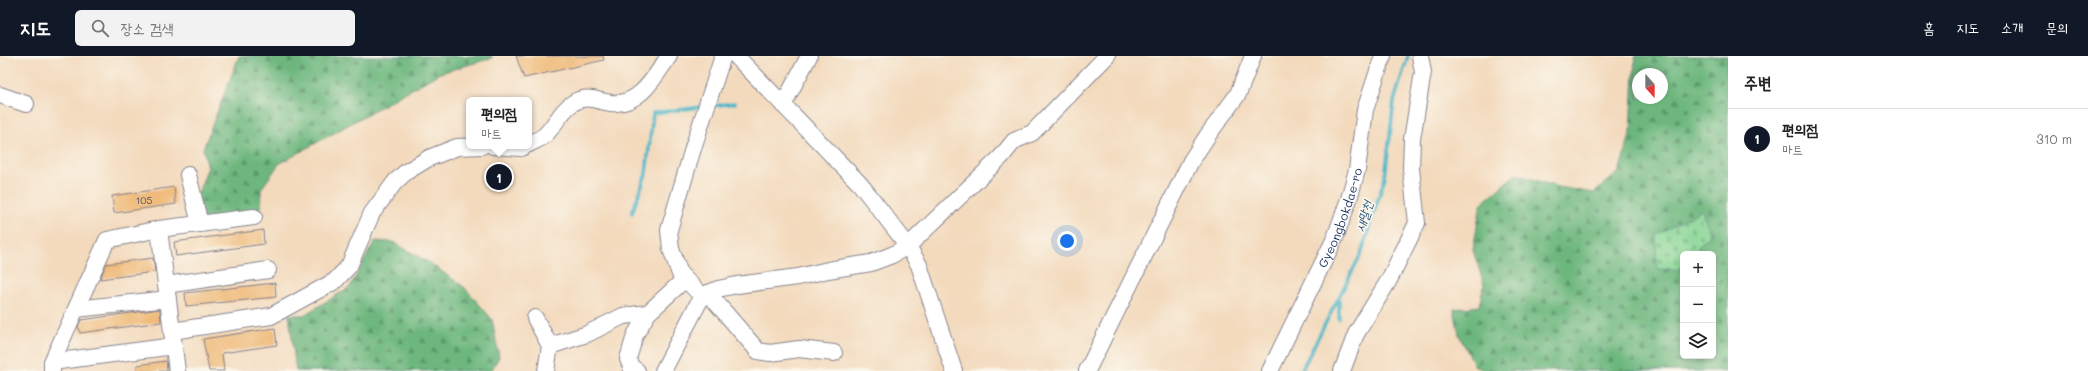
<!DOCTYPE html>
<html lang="ko">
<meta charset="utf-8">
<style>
body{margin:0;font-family:Mali,"Poor Story",sans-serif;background:#f2f2f2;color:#222}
.controls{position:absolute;right:12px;bottom:12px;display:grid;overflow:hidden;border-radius:6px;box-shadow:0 2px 6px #0003}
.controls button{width:36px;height:36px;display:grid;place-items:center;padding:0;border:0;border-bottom:1px solid #e0e0e0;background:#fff;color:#222;font:20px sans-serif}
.compass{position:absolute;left:1632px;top:12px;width:36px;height:36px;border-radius:50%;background:#fff;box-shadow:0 2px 6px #0003;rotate:159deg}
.you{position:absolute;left:1067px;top:185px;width:14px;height:14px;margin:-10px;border:3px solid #fff;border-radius:50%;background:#1a73e8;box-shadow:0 0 0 6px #1a73e833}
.badge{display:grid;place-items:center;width:26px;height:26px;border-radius:50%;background:#111827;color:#fff;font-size:13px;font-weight:700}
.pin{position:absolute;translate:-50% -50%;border:2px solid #fff;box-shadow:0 1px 4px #0006}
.popup{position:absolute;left:466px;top:41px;width:66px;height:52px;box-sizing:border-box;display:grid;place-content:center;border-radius:6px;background:#fff;filter:drop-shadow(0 1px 3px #0005);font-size:13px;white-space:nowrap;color:#767676}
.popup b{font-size:15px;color:#222}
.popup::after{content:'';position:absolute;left:50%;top:100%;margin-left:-8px;border:8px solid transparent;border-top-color:#fff}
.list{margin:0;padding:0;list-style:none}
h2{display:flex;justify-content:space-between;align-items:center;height:52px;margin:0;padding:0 16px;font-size:17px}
h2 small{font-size:13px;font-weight:400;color:#767676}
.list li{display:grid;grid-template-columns:26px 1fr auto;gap:12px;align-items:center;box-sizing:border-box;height:60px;padding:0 16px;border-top:1px solid #e0e0e0}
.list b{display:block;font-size:15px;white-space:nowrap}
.list p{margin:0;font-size:13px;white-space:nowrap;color:#767676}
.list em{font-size:13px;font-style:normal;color:#767676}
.icon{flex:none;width:22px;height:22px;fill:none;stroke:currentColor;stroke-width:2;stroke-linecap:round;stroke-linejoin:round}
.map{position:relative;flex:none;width:1728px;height:315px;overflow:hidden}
header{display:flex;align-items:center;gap:24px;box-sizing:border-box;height:56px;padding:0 20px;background:#111827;color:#fff}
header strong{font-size:19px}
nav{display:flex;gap:22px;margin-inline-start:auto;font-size:14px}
.search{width:280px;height:36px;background:#f2f2f2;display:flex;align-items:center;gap:10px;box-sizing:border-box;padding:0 14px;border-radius:6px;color:#767676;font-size:15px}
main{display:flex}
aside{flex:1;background:#fff}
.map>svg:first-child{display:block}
.forest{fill:url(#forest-firs);stroke:#44736e;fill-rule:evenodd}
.cemetery{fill:url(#cemetery-stones);stroke:#51827a}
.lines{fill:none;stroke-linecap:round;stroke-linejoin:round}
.stream{stroke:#4bb6c8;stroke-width:3.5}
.building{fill:#efb774}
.minor-casing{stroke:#87848e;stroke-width:18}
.minor{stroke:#fff;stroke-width:16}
.labels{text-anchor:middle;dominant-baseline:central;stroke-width:3.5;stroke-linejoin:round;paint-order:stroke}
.number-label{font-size:10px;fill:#505164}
.street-label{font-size:12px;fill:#1b2f5e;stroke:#fbf7ec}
.water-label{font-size:13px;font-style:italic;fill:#29587e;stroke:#fbf7ec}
</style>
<header>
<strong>지도</strong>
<div class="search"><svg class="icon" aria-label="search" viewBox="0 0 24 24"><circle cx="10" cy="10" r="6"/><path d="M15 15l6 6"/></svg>장소 검색</div>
<nav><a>홈</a><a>지도</a><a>소개</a><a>문의</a></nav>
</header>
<main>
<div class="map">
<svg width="1728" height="315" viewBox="0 0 1728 315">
<defs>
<pattern id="forest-firs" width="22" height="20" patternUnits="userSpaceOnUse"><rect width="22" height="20" fill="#6db77e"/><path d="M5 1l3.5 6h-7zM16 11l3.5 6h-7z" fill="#59956a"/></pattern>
<pattern id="cemetery-stones" width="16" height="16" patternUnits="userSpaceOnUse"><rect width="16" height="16" fill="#87d695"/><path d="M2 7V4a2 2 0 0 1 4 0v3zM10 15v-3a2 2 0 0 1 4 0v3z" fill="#74b883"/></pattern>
</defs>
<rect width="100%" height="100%" fill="#fbf7ec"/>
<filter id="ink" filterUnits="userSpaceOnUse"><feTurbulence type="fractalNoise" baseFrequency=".025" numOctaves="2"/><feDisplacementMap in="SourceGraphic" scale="8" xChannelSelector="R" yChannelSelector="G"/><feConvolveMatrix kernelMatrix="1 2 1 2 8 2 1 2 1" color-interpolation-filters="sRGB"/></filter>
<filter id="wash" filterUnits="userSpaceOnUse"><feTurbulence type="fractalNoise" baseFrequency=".012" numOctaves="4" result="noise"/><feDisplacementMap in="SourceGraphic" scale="16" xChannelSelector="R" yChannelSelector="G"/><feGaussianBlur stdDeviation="0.9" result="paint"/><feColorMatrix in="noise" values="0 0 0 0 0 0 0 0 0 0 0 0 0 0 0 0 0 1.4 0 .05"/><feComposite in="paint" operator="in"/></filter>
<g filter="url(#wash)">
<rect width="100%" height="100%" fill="#f3dabd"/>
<path class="forest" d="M239 0H492V2L440 17 279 108 261 133V156L203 163 197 140 208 111 203 93Z
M1635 0H1728V315H1486L1475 310 1459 279 1454 253 1479 250 1484 229 1473 194 1481 148 1516 118 1558 131 1594 137 1619 116 1631 76ZM1638 18H1662V42H1638ZM1702 154 1710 179 1699 189 1696 198H1713V300H1683V211L1676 214 1656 180Z
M375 185 393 186 428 206 464 231 492 263 499 301 491 315H296L289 259H304L350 231Z"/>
<path class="cemetery" d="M1702 154 1710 179 1699 189 1696 198H1683V211L1676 214 1657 213 1656 179Z"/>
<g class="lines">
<path class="stream" d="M711 50 735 47
M632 157 646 118 653 57 701 51
M1339 263V244
M1301 315 1361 198 1385 121 1394 45 1408 0"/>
</g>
<g id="blocks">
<path class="building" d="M516 0H603L604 4 524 22Z
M174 131 176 148 114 157 112 140Z
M263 174 264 188 176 200 174 186Z
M153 202 155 216 100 223 106 208Z
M275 227 276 241 186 250 185 237Z
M160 253 161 266 80 277 78 270 81 264Z
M275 272 277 289 222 297 224 315H209L203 283Z
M166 305 167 315H137V309Z"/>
</g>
</g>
<g filter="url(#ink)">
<use href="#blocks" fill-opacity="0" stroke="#87848e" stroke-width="1"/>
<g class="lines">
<defs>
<g id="minor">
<path d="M723 0 694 89 669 174 671 193 680 218 702 240 718 233 737 229 798 221 828 214 871 207 892 199 908 190 1001 101 1014 85 1032 77 1107 0"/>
<path d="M736 0 861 129 908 190 919 209 954 315"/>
<path d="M0 39 26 48"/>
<path d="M783 49 809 0"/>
<path d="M529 88C534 85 541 83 545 79 555 70 561 54 573 47 586 38 596 45 611 47 640 50 655 20 669 0"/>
<path d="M493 90 521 92 525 90"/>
<path d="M188 119 200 168"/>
<path d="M166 229 268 214"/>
<path d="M708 237 758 295 770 297 799 293 834 297"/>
<path d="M76 253 168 243"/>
<path d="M535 262 550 290 546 315"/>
<path d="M172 275 271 260 335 225 349 210 372 157 395 126 406 116 429 102 457 91 482 90"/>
<path d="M550 290 587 278 623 260 648 257"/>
<path d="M52 306 174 290"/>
<path d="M52 315V306L107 184 159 173"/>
<path d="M177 315 159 173 254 161"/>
<path d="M637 315 631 311 628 303 635 279 648 257 685 223"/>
<path d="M663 315 702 240"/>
<path d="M1087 315 1191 105 1208 79 1238 38 1253 0"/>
<path id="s1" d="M1270 315 1335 182 1349 143 1357 114 1365 54 1383 0"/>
<path d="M1342 315 1356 278 1389 224 1417 167 1411 113 1412 83 1423 16 1420 0"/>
</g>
</defs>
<use href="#minor" class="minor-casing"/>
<use href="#minor" class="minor"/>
</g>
</g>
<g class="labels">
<g class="number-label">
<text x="144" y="144">105</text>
</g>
<g class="street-label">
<text stroke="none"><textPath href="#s1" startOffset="169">Gyeongbokdae-ro</textPath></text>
</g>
<g class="water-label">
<text transform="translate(1363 160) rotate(-73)">새말천</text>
</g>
</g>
</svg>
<div class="controls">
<button>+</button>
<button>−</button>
<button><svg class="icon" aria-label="layers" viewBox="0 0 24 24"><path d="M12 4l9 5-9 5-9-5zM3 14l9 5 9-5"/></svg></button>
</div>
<svg class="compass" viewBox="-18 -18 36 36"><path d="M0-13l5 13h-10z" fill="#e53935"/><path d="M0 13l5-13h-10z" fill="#767676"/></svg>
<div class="you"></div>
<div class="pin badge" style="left:499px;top:121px">1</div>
<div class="popup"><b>편의점</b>마트</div>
</div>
<aside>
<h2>주변<small></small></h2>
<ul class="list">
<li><span class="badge">1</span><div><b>편의점</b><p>마트</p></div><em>310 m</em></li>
</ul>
</aside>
</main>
